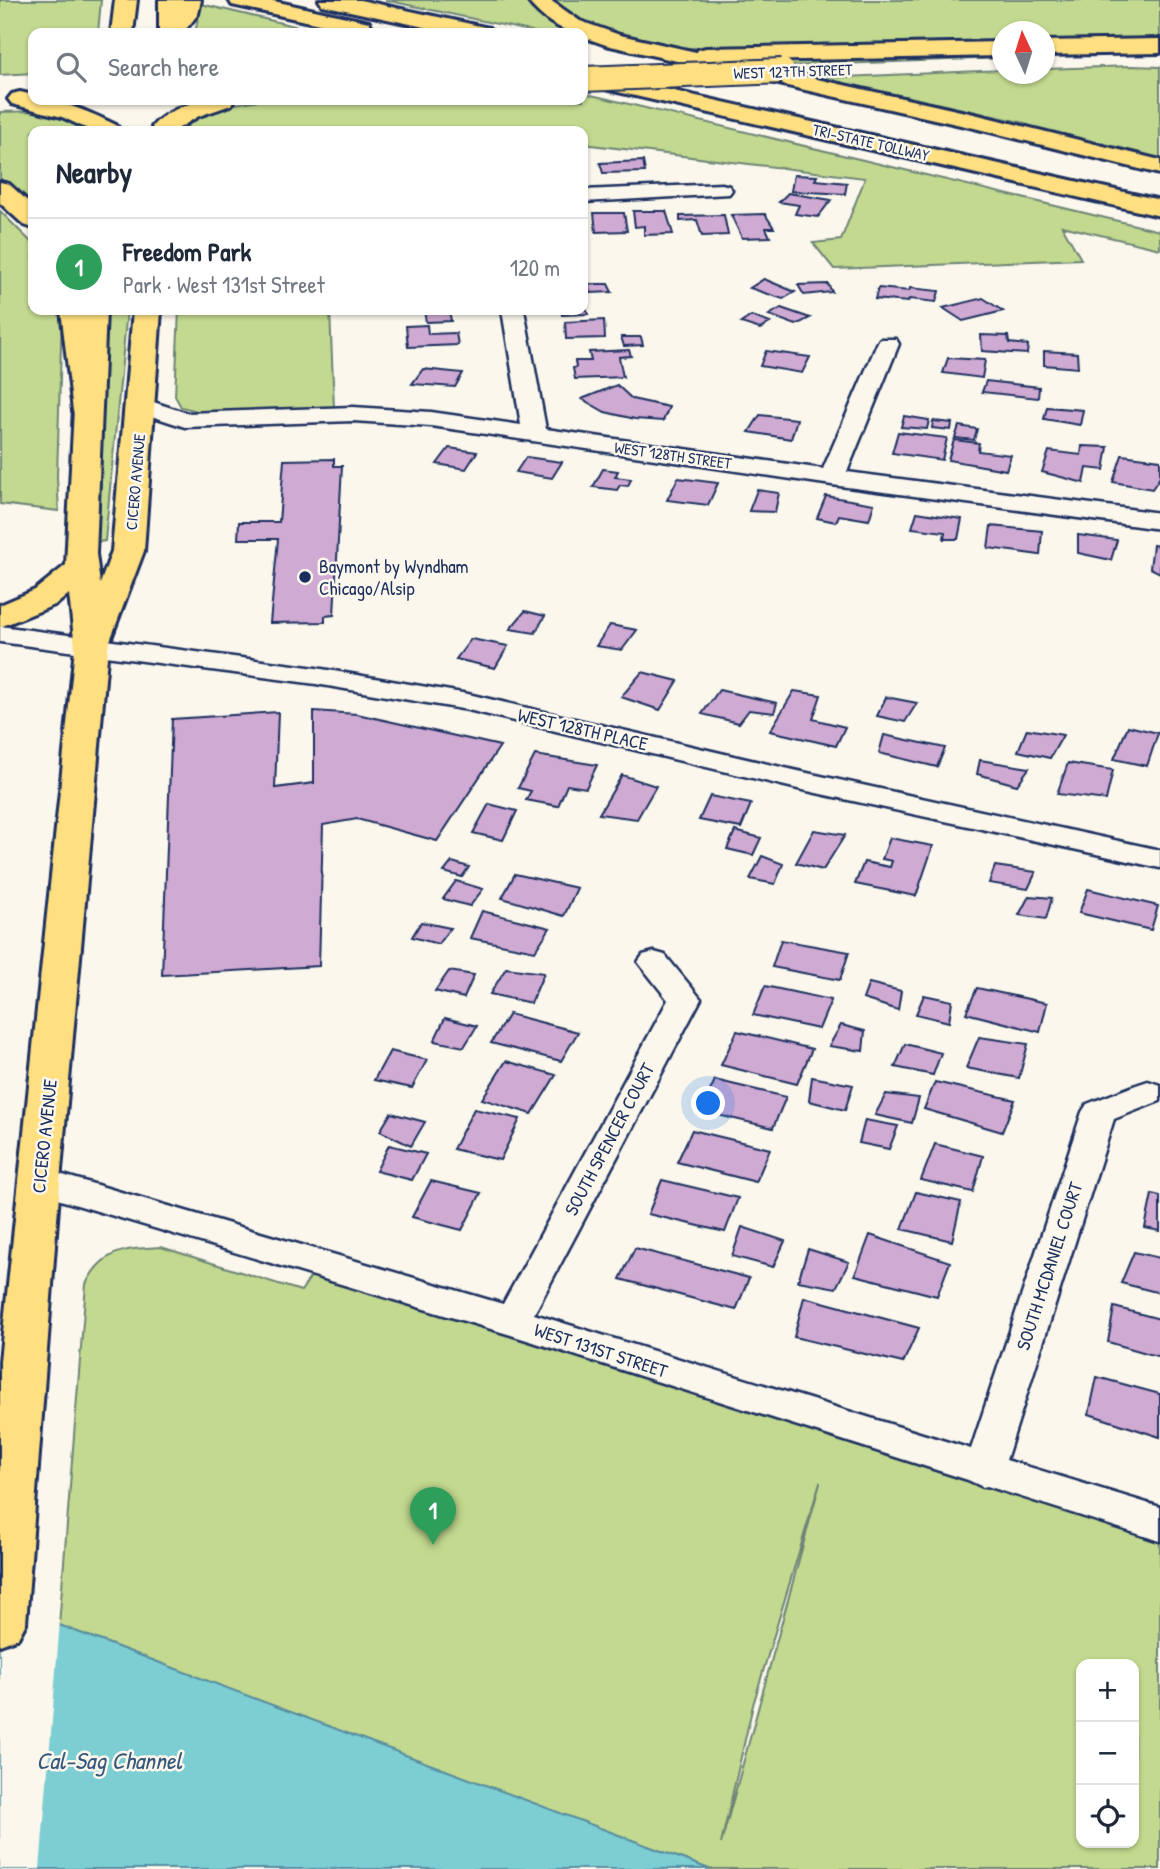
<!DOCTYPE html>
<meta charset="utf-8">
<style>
body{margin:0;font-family:"Patrick Hand",sans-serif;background:#f2f2f3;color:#1f2937}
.controls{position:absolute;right:21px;bottom:21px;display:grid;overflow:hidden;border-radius:14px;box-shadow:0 2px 5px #0004}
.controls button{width:63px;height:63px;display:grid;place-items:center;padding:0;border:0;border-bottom:2px solid #e0e1e3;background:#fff;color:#1f2937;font:35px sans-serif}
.compass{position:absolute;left:992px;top:21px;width:63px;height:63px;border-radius:50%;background:#fff;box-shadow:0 2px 5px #0004;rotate:356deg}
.you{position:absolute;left:709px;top:1104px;width:24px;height:24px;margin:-18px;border:5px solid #fff;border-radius:50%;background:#1a73e8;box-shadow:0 0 0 10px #1a73e833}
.badge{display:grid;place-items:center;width:46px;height:46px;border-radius:50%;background:#d93025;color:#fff;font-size:23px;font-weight:700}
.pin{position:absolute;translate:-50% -58px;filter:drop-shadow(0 2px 4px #0008)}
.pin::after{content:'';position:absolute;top:37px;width:24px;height:21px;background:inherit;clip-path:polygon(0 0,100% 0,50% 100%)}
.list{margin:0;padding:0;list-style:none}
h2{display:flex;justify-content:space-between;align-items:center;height:91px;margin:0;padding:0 28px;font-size:30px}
h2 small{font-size:23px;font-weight:400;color:#747a83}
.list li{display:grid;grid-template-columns:46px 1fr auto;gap:21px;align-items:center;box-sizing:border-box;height:98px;padding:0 28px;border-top:2px solid #e0e1e3}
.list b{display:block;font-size:26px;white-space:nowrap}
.list p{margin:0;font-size:23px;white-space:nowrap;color:#747a83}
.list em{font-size:23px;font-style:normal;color:#747a83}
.icon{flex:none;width:38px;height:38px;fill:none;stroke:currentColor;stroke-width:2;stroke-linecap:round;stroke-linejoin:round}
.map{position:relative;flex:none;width:1160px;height:1869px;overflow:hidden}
.search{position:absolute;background:#fff;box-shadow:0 2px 5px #0004;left:28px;top:28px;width:560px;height:77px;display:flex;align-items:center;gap:18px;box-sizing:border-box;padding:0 24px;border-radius:14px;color:#747a83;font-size:26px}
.panel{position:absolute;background:#fff;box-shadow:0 2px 5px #0004;left:28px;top:126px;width:560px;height:189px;border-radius:14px}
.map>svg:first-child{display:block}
.green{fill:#c2d98f;stroke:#6e8476;stroke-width:2;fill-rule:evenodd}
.water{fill:#7dced3;stroke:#568ea4;stroke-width:2}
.pier{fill:#fbf7ec}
.building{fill:#cfaad2;stroke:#1b2f5e;stroke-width:2}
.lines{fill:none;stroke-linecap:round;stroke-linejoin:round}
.street-casing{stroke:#1b2f5e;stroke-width:5}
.primary-casing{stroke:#1b2f5e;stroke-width:6}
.highway-casing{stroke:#1b2f5e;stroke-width:6}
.street{fill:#fbf7ec;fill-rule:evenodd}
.primary{fill:#ffdf80;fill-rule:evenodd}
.highway{fill:#ffdf80;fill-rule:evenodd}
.primary-bridge-casing{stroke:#1b2f5e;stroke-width:28;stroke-linecap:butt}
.primary-bridge{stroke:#ffdf80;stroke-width:24}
.poi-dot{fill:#1b2f5e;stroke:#fbf7ec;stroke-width:2.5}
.labels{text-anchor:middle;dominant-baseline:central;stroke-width:5;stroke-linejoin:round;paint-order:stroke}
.far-street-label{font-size:16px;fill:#1b2f5e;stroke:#fbf7ec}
.poi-label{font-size:19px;fill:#1b2f5e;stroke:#fbf7ec;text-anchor:start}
.street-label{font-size:19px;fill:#1b2f5e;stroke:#fbf7ec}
.near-water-label{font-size:24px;font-style:italic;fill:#34577b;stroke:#fbf7ec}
</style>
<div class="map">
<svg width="1160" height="1869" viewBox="0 0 1160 1869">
<rect width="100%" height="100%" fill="#fbf7ec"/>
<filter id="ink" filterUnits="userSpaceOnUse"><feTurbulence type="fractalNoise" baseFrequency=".0143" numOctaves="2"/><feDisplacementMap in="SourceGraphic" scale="14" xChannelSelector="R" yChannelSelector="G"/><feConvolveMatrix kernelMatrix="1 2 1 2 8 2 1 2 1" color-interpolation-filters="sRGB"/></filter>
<g filter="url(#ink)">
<path class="green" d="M0 0H101L98 33H33V73L0 75Z
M385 0H528L547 19 574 33H539Z
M556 0H1160V40L1045 43 1044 32H1002V44L779 45 667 49 594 28 567 12Z
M201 4 324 33H195Z
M1002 53V58L784 66 754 59Z
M1132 66 1160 67V160L1032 128 1025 123 905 96 799 79 1002 70V74H1044L1045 69Z
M583 93 1160 231V249L1062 226 1081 259 834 269 813 243 841 240 865 178 583 144V131H186C191 108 241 103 261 100H583Z
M38 111C55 113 73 119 86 131H33V210L0 178V112Z
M0 211 33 244V310H61L62 312 57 477 59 511 0 504Z
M104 310H127L105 541 98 542 92 492Z
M179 310H330L334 408 210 414 181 407 175 396Z
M161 1247 301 1291 318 1266 833 1437 1160 1538V1869H709L59 1625 86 1284C103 1249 126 1249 161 1247ZM820 1482V1483L721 1844 753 1705ZM1081 1664H1134V1843H1081Z"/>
<path class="water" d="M0 1587 59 1625 709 1869H0Z"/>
<path class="pier" d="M0 1584 60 1621 40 1869H0Z"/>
<path class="building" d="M643 161 645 172 603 173 600 163Z
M794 175 817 176 815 180 847 183 845 194 791 191Z
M788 193 831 200 818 217 795 214 799 205 779 202Z
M633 211H666L673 234 644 235V226L635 227Z
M594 213H624L627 231 596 232Z
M765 214 774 228H766L770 237 742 238 731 215Z
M724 215 728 235 702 236 697 220 680 221V216Z
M764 279 795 292 783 299 750 288Z
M588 284H608L612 292 590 293Z
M828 284 832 292 804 295 798 285Z
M878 288 909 291 910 288 939 291 936 302 909 299 908 302 875 299Z
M983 298 1003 311 963 321 943 308Z
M583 300 588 314 562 315 561 310H583Z
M781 308 810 318 796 325 769 315Z
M449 310 451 321 426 322 424 311Z
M751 316 770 323 760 329 741 323Z
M604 320 605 338 566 339 565 322Z
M427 325 428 334 456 333 458 345 408 347 406 326Z
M981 335 1008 336 1009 343 1028 345 1027 354 982 351Z
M621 337H641L643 345 624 346Z
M629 350 631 356 619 357 623 377 575 379 573 368 576 367 575 361H591L589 352Z
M766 351 810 357 802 373 760 366Z
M1044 351 1077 353 1078 368 1044 365Z
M948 358 985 360 982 378 943 373Z
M423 369 463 373 455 387 412 384Z
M986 381 1039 387 1038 398 982 392Z
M617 385 632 399 669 407 663 421 635 419 605 412 582 399Z
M1047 407 1083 410 1080 425 1044 419Z
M760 415 797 419 791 439 749 432Z
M904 416 929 420 927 429 901 427Z
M933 421 952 423 951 430 932 428Z
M959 426 977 429 974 440 955 438Z
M898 432 947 438 942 460 892 453Z
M954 440 979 443 978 451 1011 455 1006 470 948 460Z
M1082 446 1108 447 1104 470 1087 468 1084 483 1042 472 1049 451 1081 455Z
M449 448 477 452 466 469 437 464Z
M1122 455 1160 460V477L1152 489 1113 482Z
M526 457 562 462 552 478 516 472Z
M334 459V466H342L334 615 325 616V622L270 623 278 539H238L239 522H279L284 460Z
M603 469 618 471 615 477 631 479 628 486 620 485 617 490 593 487Z
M678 478 718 483 708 505 667 500Z
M757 490 779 493 775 512 749 511Z
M826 496 874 504 869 520 839 515 836 522 817 518Z
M917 512 962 519 958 539H944L945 532 912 528Z
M991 526 1042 531 1040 555 988 548Z
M1078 535 1117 540 1111 560 1078 553Z
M1153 545 1160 546V573L1150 568Z
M525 611 545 616 535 633 510 629Z
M610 625 637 630 622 650 596 646Z
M471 639 508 646 495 668 456 659Z
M642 672 678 681 660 710 621 697Z
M719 690 777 703 774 713 749 710 739 723 702 714Z
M794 691 821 695 813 719 845 727 836 746 770 731Z
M886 697 917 703 905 722 877 716Z
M314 711 357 714 500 746 437 841 357 819 323 825 319 966 162 975 172 719 278 712 275 788 314 783Z
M1128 726 1158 733 1147 766 1114 759Z
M1027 729 1063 735 1050 758 1018 751Z
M884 735 945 748 937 767 879 753Z
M535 755 597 765 586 788 567 785 558 806 526 800 531 791 518 788Z
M980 760 1029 768 1017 785 977 774Z
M1068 763 1113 770 1106 800 1057 794Z
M622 775 656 786 637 819 599 814Z
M710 796 751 804 741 828 699 820Z
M489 804 517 811 503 840 473 833Z
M814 830 845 835 823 870 796 863Z
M735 831 761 838 753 855 727 849Z
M890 838 933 846 916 896 855 884 864 862 890 867 892 861 882 859Z
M762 856 783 864 775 884 750 879Z
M452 862 469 867 462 877 444 872Z
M995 866 1036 872 1028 889 989 883Z
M515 874 577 888 564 916 502 898Z
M456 881 483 889 470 906 443 899Z
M1088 889 1158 906 1151 930 1079 913Z
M1029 896 1052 898 1046 919 1019 915Z
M482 911 550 928 535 951 470 938Z
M421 922 450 928 438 944 412 937Z
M781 940 849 952 840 980 772 967Z
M506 968 544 973 531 1003 490 994Z
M449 971 474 975 464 998 435 991Z
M869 983 901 991 898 1010 863 999Z
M765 986 831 1000 819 1029 753 1015Z
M977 988 1047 1003 1040 1032 966 1013Z
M924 995 952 1001 949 1022 916 1014Z
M509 1014 578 1032 561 1061 491 1043Z
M445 1018 477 1026 464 1047 434 1041Z
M841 1025 865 1031 863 1051 829 1046Z
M737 1031 812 1049 797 1084 721 1065Z
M979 1037 1028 1044 1019 1078 966 1068Z
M905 1044 941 1053 933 1075 895 1067Z
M390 1051 427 1060 412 1088 374 1080Z
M506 1061 556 1075 532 1114 482 1099Z
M812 1077 853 1085 845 1110 809 1101Z
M715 1080 786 1097 773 1128 701 1111Z
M935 1082 1015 1100 1002 1132 924 1109Z
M886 1094 919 1098 912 1123 875 1115Z
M474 1109 520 1119 500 1160 453 1149Z
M391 1113 425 1122 411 1146 380 1131Z
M865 1120 898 1126 889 1149 859 1143Z
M692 1130 770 1149 756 1182 677 1162Z
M935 1144 983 1156 973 1192 921 1180Z
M389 1145 426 1154 412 1180 376 1171Z
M662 1180 738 1198 725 1232 648 1214Z
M431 1181 481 1193 462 1230 412 1217Z
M916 1192 961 1202 952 1241 902 1229Z
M1152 1194 1160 1196V1231L1145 1228Z
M742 1227 785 1241 773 1267 732 1256Z
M870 1235 950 1262 937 1296 855 1275Z
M635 1248 749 1278 736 1310 620 1279Z
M808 1249 849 1262 836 1288 798 1281Z
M1134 1252 1160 1258V1293L1121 1283Z
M804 1297 919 1328 903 1363 794 1337Z
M1114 1307 1160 1319V1357L1108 1342Z
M1097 1377 1160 1394V1437L1089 1414Z"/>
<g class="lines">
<defs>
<path id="street" d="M722 184 729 186 732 190 729 194 583 202V190Z
M502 310H524L546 429 823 469 877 344 880 339H896L899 344 847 472 1160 513V529L832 485 431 426 353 421 185 427 133 410 129 405 133 400 141 398 187 413 353 407 431 412 521 425Z
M0 626 316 668 468 694 798 771 1160 850V868L798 789 468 710 316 684 0 642Z
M654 952 665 955 701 999 534 1314 971 1449 1082 1112 1087 1104 1136 1085 1148 1081 1160 1085V1101L1114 1119 1006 1460 1160 1507V1541L987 1486 983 1487 968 1480 511 1335 27 1190 21 1181 27 1172 39 1168 503 1304 668 1000 638 962 643 955Z"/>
<path id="primary" d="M115 0H137L133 33H111Z
M159 0H181V33H159Z
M1160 39V53L1044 55V41Z
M1002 42V56L706 62 698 60 695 55 698 50 706 48Z
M20 92 33 95V100C64 100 89 112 116 125L120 130 92 131 62 117 12 104 8 99 12 94Z
M201 100H235L231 105 199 116 174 131H155L152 127C162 113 185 105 201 100Z
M79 310H106L96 554 100 584 112 551 133 310H161L144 551 108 646 60 1181 26 1623 18 1638 0 1645V1361L75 648 69 594 57 604 0 627V605L35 590 66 565Z"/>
<path id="highway" d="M179 0H201L198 14 183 33H161L176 13Z
M229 0H269L369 22 372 27 369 32 360 33 232 5Z
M319 0H360L489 28 492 33H452L322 5Z
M527 0H550L580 21 620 35 974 114 1160 160V174L974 128 606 45 583 37V33C561 33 540 17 527 0Z
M585 71 1160 200V216L583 84V72Z
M0 182 9 184 33 206V228L24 225 0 203Z
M61 310H88L101 411 97 417 87 420 77 417 73 411Z"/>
</defs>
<use href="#street" class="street-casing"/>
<use href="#primary" class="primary-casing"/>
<use href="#highway" class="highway-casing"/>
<use href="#street" class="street"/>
<use href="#primary" class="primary"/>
<use href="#highway" class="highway"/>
<defs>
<path id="primary-bridge" d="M583 79 782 71"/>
</defs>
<use href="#primary-bridge" class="primary-bridge-casing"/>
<use href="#primary-bridge" class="primary-bridge"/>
</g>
</g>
<circle class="poi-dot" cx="305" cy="577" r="7"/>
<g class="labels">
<g class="far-street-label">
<text transform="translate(793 71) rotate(-2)">WEST 127TH STREET</text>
<text transform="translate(871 142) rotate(13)">TRI-STATE TOLLWAY</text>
<text transform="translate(673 455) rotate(8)">WEST 128TH STREET</text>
<text transform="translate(135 482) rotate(-85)">CICERO AVENUE</text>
</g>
<g class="poi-label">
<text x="319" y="566">Baymont by Wyndham<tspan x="319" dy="22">Chicago/Alsip</tspan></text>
</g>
<g class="street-label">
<text transform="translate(583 729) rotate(13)">WEST 128TH PLACE</text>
<text transform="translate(44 1136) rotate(-84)">CICERO AVENUE</text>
<text transform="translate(609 1139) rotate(-62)">SOUTH SPENCER COURT</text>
<text transform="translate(1049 1266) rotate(-72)">SOUTH MCDANIEL COURT</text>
<text transform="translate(601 1350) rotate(18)">WEST 131ST STREET</text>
</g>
<g class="near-water-label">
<text x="109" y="1760">Cal-Sag Channel</text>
</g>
</g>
</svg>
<div class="controls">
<button>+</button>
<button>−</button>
<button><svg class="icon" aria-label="locate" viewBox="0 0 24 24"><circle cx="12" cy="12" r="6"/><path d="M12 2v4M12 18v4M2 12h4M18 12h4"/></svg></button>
</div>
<svg class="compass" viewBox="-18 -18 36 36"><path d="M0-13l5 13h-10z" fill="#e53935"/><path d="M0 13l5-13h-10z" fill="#747a83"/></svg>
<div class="you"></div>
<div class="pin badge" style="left:433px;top:1545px;background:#2e9e5b">1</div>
<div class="search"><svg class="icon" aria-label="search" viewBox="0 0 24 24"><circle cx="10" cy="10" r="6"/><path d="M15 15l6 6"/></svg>Search here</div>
<section class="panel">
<h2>Nearby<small></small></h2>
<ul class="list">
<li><span class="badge" style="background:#2e9e5b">1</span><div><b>Freedom Park</b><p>Park · West 131st Street</p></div><em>120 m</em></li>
</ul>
</section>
</div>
